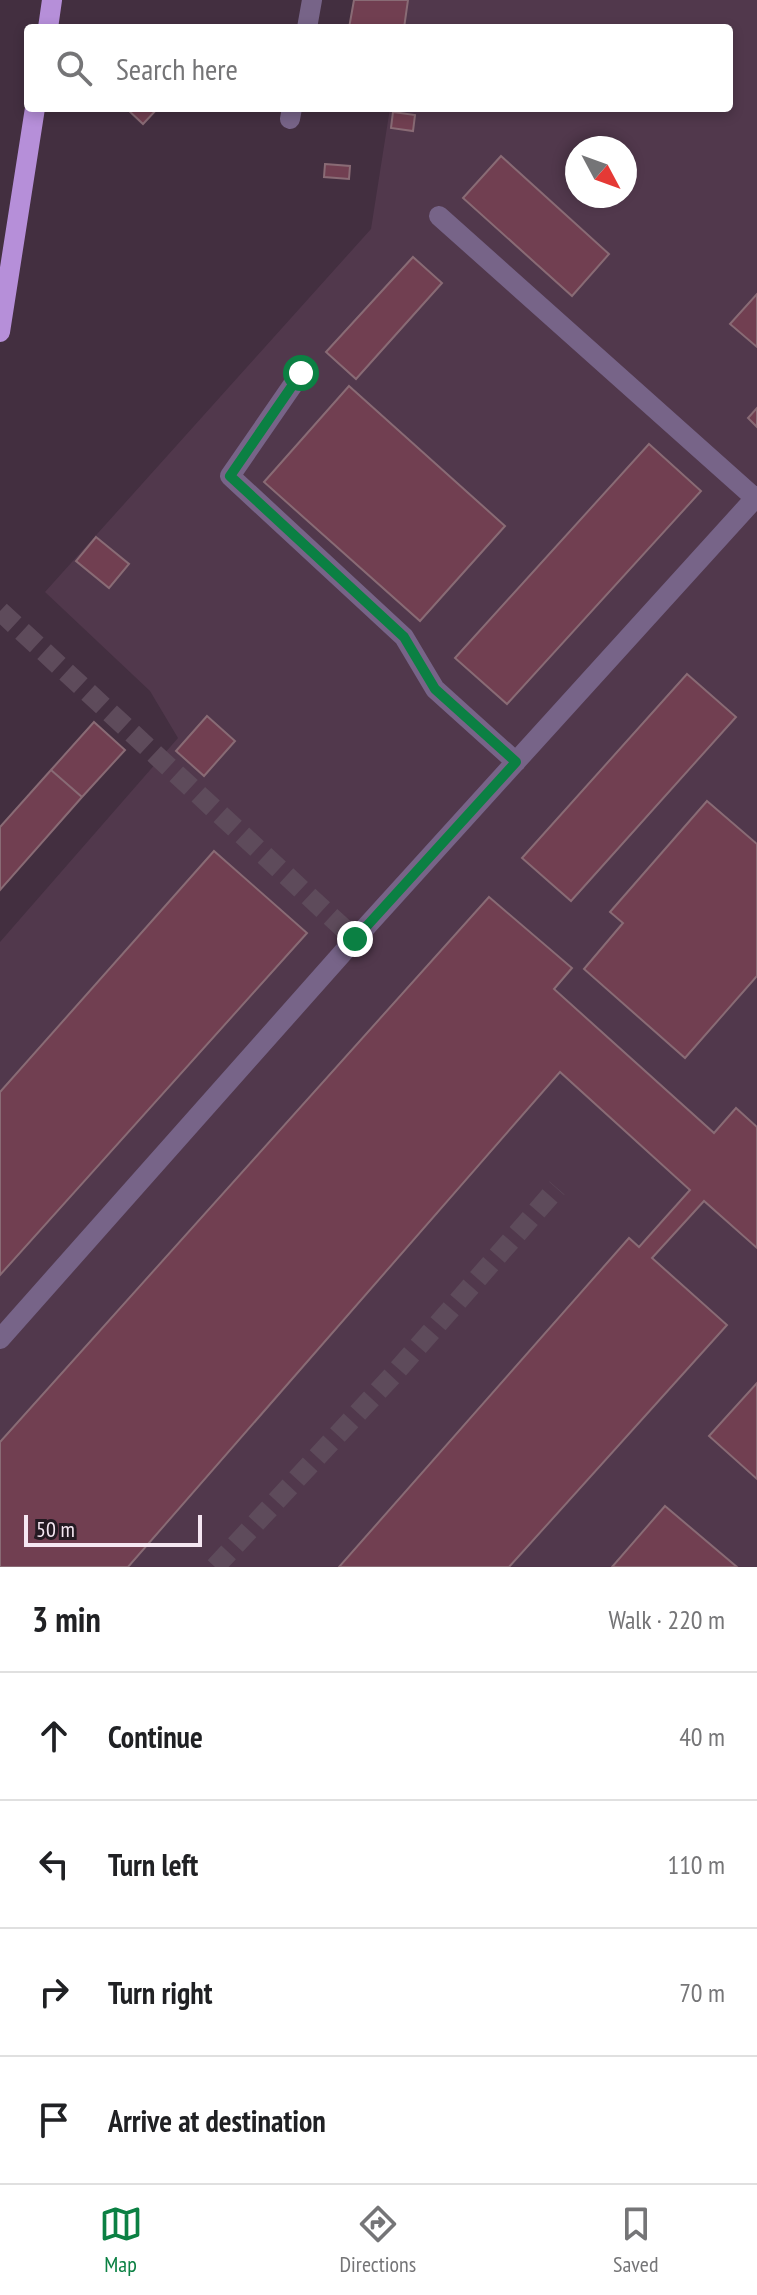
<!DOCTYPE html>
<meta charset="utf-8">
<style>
body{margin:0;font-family:"PT Sans Narrow",sans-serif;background:#f2f2f2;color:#202124}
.compass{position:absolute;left:565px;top:136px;width:72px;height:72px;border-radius:50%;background:#fff;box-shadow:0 4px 12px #0003;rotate:131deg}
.scale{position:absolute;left:24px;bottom:20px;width:178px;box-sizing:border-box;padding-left:8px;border:4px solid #f5e7f2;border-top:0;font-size:22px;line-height:28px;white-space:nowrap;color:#f5e7f2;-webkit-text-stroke:6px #241a22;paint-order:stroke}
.stop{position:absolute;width:24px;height:24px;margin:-18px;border:6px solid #0b8043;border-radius:50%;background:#fff}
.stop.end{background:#0b8043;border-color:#fff;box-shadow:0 2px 8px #0008}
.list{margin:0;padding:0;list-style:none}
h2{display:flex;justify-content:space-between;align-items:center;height:104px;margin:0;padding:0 32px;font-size:34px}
h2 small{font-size:26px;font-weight:400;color:#757577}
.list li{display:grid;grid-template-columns:52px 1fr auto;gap:24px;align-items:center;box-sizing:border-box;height:128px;padding:0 32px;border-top:2px solid #e0e0e0}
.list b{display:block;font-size:30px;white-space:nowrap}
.list em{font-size:26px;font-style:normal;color:#757577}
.icon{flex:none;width:44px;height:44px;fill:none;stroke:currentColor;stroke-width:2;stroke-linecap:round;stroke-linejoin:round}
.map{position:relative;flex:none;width:757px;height:1567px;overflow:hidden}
.search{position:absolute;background:#fff;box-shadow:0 4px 12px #0003;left:24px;right:24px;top:24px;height:88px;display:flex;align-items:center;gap:20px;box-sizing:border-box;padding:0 28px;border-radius:8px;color:#757577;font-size:30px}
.sheet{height:616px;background:#fff}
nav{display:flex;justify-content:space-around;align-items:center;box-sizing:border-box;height:112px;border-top:2px solid #e0e0e0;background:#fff;font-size:22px;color:#757577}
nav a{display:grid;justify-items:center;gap:4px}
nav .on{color:#0b8043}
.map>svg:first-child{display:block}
.built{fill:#51384c;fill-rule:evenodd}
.building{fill:#713f51;stroke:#896b75;stroke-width:2}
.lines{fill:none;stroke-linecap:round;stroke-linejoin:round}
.minor-tunnel{stroke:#5e4b5b;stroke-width:20;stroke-dasharray:20 10;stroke-linecap:butt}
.minor{stroke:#776488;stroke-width:20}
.major{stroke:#b68fd9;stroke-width:20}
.route{stroke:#0b8043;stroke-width:10}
</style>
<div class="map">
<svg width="757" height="1567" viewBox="0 0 757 1567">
<rect width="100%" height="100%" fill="#432f40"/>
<path class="built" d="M408 0H757V1567H0V942L178 738 150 691 45 592 371 229 390 108H729V28H404ZM577 148H625V196H577Z"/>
<path class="building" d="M354 0H408L404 28H349Z
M126 108H158L143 124Z
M393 112 415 115 413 131 391 128Z
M501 156 609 254 572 296 463 198Z
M325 164 350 166 349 179 324 177Z
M413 257 442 283 356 379 326 352Z
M757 294V347L730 324Z
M349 386 505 526 420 621 264 482Z
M757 408V427L748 418Z
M649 444 701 491 507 704 455 658Z
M96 537 129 564 109 588 76 561Z
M687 674 736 717 571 901 522 858Z
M207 716 235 741 204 776 176 751Z
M94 722 125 750 82 797 51 770Z
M51 770 82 797 0 890V827Z
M707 801 757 844V976L685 1058 584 969 623 923 610 912Z
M214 851 307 933 0 1275V1092Z
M489 897 572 968 554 989 714 1133 736 1108 757 1127V1248L704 1201 652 1258 727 1325 509 1567H339L629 1238 639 1247 690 1190 560 1072 128 1567H0V1442Z
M757 1383V1479L709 1436Z
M665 1506 737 1567H612Z"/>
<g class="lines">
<path class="minor-tunnel" d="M0 611 355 939
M215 1567 394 1374 557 1188"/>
<path class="minor" d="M307 28 312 0
M290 119 292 108
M439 216 755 498
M301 373 230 476 404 637 435 689 516 762
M0 1339 355 939 757 496"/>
<path class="major" d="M48 28 52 0
M0 332 35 108"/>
</g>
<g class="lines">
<path class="route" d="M301 373 230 476 404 637 435 689 516 762 355 939"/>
</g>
</svg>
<svg class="compass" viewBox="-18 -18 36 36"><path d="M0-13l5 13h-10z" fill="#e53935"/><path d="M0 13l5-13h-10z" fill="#757577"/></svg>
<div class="scale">50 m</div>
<div class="stop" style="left:301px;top:373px"></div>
<div class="stop end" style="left:355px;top:939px"></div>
<div class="search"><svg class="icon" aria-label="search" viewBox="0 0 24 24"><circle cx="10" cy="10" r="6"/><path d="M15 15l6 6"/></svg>Search here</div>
</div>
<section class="sheet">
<h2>3 min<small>Walk · 220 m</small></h2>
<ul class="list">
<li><svg class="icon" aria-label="ahead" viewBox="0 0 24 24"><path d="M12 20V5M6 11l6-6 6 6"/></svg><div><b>Continue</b></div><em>40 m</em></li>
<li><svg class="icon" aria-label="left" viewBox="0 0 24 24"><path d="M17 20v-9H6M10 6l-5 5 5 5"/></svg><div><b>Turn left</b></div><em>110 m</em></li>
<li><svg class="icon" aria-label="right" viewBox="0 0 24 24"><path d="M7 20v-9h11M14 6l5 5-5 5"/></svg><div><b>Turn right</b></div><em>70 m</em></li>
<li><svg class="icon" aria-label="arrive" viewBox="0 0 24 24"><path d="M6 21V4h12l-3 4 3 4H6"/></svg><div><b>Arrive at destination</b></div></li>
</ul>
</section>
<nav>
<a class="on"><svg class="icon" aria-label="map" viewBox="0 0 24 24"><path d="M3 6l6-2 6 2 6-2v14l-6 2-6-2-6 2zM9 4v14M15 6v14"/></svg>Map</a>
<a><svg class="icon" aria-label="directions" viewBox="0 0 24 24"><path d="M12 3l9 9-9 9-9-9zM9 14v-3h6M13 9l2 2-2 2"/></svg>Directions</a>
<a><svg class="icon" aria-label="saved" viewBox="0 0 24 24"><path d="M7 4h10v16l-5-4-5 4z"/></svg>Saved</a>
</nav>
